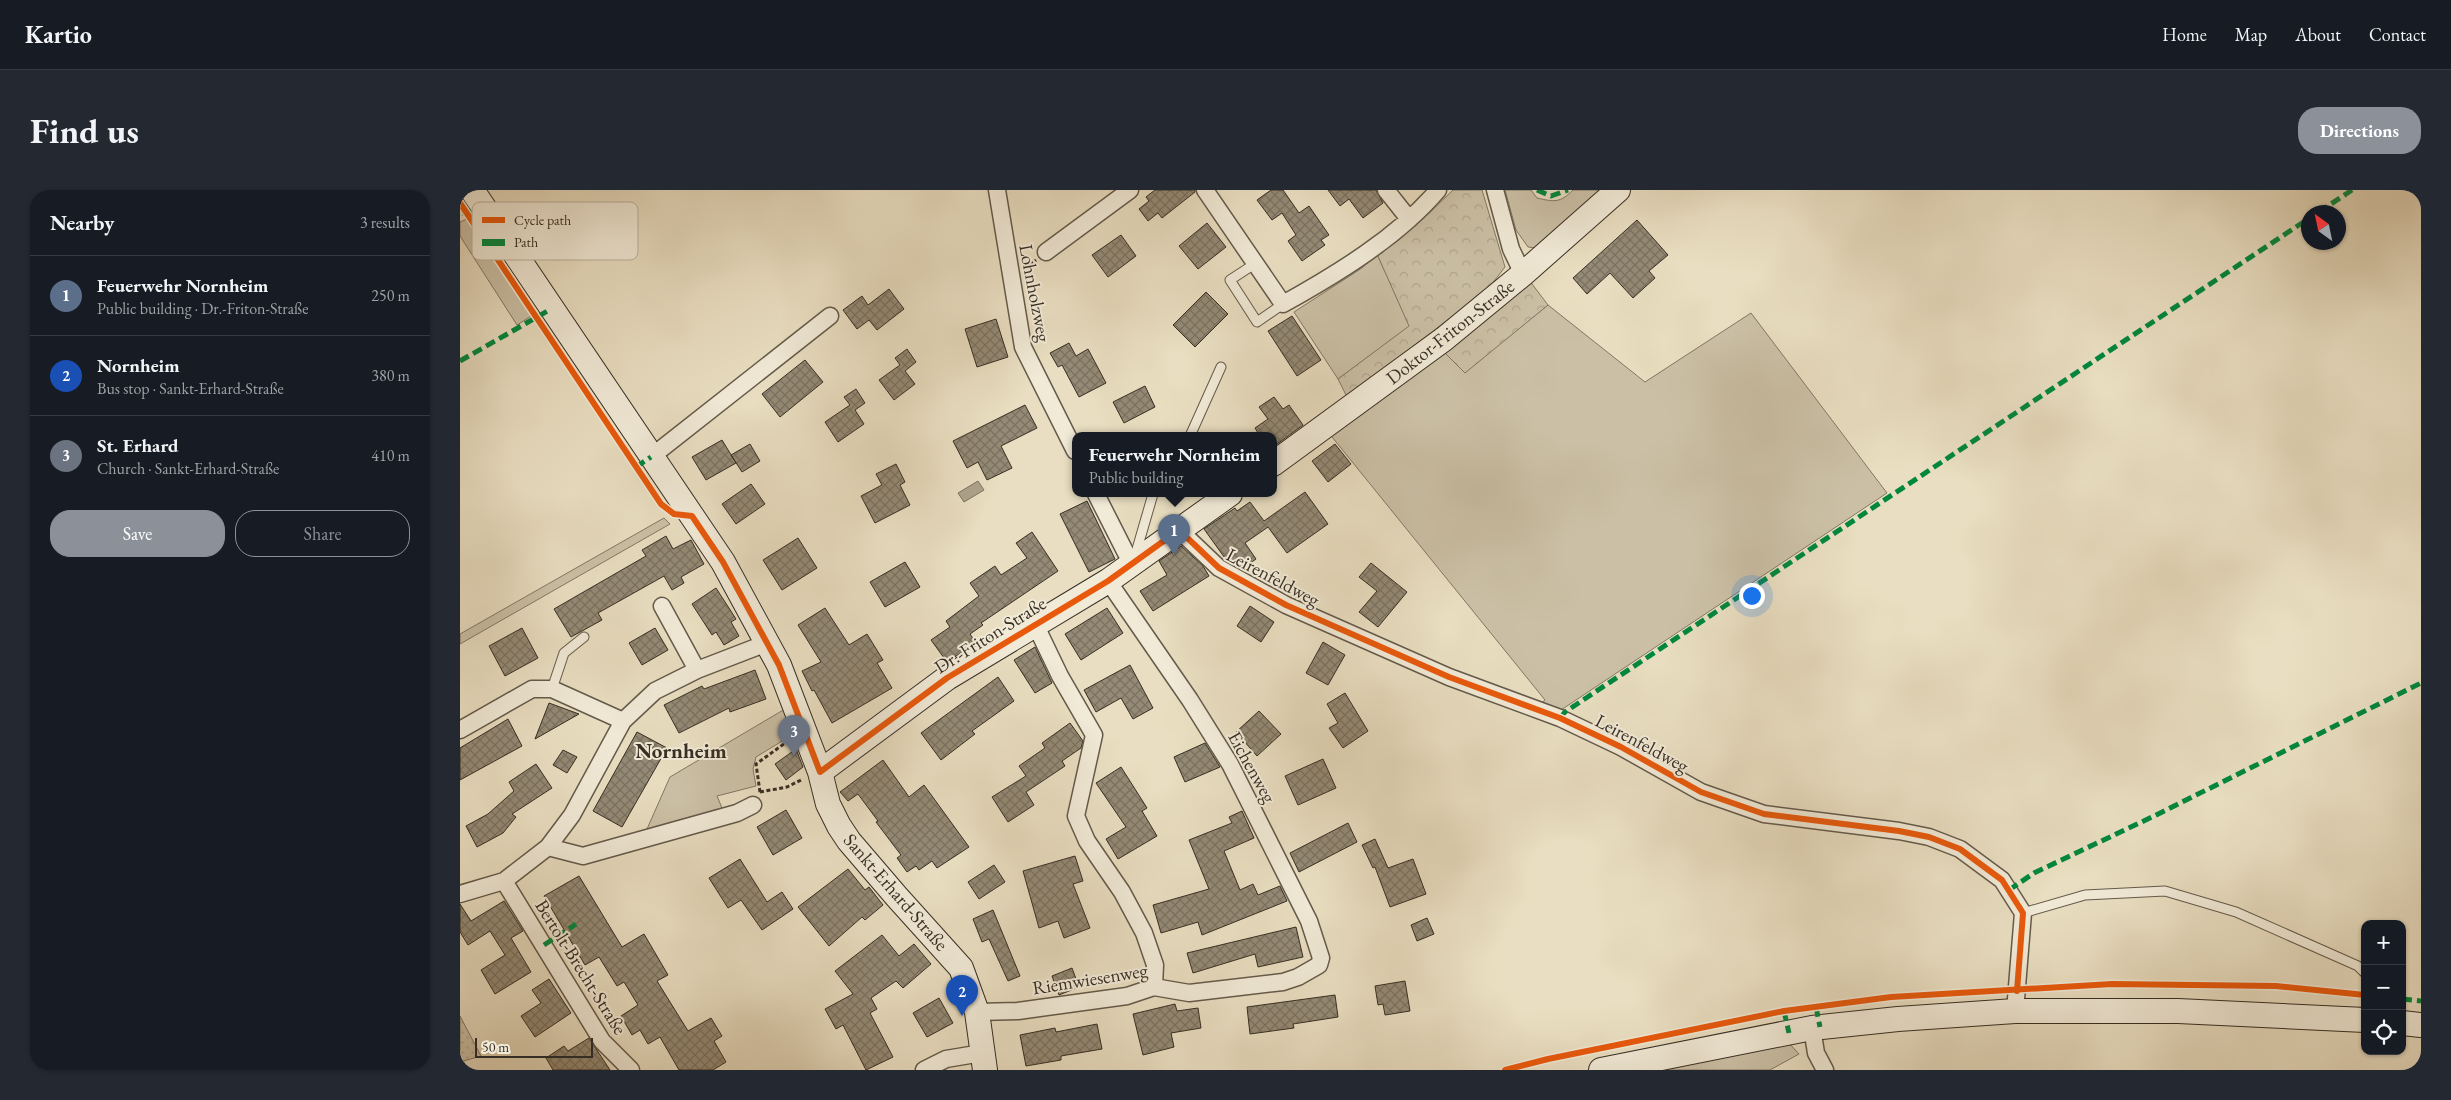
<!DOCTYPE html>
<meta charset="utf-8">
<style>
body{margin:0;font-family:"EB Garamond",serif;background:#242831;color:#f1f3f6}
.controls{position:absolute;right:15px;bottom:15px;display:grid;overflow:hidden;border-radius:10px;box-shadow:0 1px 4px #0004}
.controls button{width:45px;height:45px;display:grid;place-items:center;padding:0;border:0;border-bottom:1px solid #363941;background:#171b24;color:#f1f3f6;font:25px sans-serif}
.compass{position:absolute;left:1841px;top:15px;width:45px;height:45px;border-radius:50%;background:#171b24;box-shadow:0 1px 4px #0004;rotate:327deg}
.scale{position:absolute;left:15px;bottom:12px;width:118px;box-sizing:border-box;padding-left:5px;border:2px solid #372e23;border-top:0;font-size:14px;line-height:18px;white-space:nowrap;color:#372e23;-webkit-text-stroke:4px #f1ead7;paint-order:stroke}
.you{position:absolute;left:1291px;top:405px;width:18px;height:18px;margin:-12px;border:4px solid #fff;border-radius:50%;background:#1a73e8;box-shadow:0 0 0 8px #1a73e833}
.badge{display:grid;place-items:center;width:32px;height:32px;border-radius:50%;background:#8c9099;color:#fff;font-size:16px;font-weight:700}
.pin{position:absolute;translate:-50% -41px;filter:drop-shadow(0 1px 2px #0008)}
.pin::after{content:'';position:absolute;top:26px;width:18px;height:15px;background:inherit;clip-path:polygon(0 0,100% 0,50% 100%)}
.popup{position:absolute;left:612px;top:242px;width:205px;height:65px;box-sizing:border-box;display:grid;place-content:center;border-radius:10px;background:#171b24;filter:drop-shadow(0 1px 4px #0005);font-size:16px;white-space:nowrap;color:#9ea1a6}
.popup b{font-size:19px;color:#f1f3f6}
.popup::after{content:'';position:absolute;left:50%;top:100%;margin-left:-10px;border:10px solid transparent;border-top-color:#171b24}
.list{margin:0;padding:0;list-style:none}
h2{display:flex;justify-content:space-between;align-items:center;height:65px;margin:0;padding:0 20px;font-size:21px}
h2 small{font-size:16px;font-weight:400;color:#9ea1a6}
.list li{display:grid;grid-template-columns:32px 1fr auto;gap:15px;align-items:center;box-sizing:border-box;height:80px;padding:0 20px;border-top:1px solid #363941}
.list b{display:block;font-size:19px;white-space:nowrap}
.list p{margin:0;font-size:16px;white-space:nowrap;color:#9ea1a6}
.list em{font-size:16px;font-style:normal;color:#9ea1a6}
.actions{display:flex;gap:10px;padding:15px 20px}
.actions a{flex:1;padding:11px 0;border:1px solid #8c9099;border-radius:20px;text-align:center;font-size:18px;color:#8c9099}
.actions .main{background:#8c9099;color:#fff}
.icon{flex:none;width:28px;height:28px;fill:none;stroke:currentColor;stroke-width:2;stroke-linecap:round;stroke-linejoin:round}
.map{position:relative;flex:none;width:1961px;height:880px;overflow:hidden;border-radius:20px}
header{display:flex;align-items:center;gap:30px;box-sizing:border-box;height:70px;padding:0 25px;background:#171b24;border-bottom:1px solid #363941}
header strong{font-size:24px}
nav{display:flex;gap:28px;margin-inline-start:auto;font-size:18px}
.intro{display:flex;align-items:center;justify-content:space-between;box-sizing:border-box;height:120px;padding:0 30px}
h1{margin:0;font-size:35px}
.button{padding:12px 22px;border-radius:20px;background:#8c9099;color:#fff;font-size:18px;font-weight:700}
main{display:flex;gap:30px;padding:0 30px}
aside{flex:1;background:#171b24;border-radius:20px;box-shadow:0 1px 4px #0004}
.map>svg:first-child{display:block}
.grass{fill:#cbc0a6;stroke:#817764}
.forest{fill:url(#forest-crowns);stroke:#817764}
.park{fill:url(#park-dots);stroke:#817764}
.water{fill:#aca28b;stroke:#7d7461}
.building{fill:url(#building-cross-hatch);stroke:#372e23}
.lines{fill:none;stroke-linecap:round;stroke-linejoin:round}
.lane-casing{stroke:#645a4a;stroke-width:11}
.street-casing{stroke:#645a4a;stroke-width:19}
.secondary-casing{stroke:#372e23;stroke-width:26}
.path{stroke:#372e23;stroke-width:3;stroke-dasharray:4 2.5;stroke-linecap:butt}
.lane{stroke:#f1ead7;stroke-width:9}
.street{stroke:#f1ead7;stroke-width:16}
.secondary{stroke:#f1ead7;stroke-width:24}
.quiet{stroke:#00873e;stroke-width:5;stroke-dasharray:10 5;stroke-linecap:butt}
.cycleway-casing{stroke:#f1ead7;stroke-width:9}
.cycleway{stroke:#e8590c;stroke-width:6}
.labels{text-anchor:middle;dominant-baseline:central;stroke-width:4;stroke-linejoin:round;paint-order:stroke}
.street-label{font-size:19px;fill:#372e23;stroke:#f1ead7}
.quarter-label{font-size:21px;font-weight:bold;fill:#372e23;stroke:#f1ead7}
.key{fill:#f1ead7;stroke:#b9b2a1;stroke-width:1}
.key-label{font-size:14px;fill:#372e23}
</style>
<header>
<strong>Kartio</strong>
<nav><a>Home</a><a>Map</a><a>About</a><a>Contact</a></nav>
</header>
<div class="intro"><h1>Find us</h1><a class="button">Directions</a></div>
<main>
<aside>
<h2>Nearby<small>3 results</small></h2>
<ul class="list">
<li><span class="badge" style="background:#5c6f8a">1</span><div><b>Feuerwehr Nornheim</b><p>Public building · Dr.-Friton-Straße</p></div><em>250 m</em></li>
<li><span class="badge" style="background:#1a4fb4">2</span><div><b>Nornheim</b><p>Bus stop · Sankt-Erhard-Straße</p></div><em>380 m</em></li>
<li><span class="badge" style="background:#6b7280">3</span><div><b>St. Erhard</b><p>Church · Sankt-Erhard-Straße</p></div><em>410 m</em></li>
</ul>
<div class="actions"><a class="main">Save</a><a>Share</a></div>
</aside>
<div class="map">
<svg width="1961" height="880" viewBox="0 0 1961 880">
<defs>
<pattern id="forest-crowns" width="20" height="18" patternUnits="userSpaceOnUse" patternTransform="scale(1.25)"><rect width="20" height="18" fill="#cbc0a6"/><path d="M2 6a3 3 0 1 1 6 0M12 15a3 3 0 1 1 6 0" fill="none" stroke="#afa58f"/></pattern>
<pattern id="park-dots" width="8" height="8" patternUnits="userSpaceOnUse" patternTransform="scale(1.25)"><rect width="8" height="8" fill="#cbc0a6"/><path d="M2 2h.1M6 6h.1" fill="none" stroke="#afa58f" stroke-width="1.8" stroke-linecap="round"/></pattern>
<pattern id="building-cross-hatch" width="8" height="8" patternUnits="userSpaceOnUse" patternTransform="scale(1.25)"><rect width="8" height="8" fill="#948a75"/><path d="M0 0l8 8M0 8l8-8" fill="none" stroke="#7a7160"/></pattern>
</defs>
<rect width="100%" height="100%" fill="#e9dec1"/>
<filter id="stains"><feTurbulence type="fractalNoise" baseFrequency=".004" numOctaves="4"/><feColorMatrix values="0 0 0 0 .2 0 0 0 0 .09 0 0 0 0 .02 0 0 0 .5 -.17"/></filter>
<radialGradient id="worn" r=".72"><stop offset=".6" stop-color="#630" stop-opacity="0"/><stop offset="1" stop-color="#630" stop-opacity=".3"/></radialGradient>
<path class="grass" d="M1045 0H1071L1077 8C1095 12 1100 13 1113 0H1140L1077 58 1068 57 1056 40Z
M9 28 73 125 57 135 0 46V32Z
M917 64 950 136 878 189 834 122 902 78Z
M1088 115 1185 192 1291 123 1427 303 1098 522 1079 515 1085 510 868 242 984 162 1005 182Z
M204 328 210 334 0 454V444Z
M325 519 332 545 296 567 293 579 296 596 257 606 262 618 187 639 210 587Z
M1328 852 1339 864 1310 880H1175Z"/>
<path class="forest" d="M993 0H1022L1045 77 1028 99 887 207 878 189 949 136 917 64 963 29Z
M1069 90 1088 115 1005 183 984 162Z"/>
<path class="park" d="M0 826 21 866 0 872Z"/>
<path class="water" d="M518 291 524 300 504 312 498 303Z"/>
<path class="building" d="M695 0H735V2L702 28 698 23 688 31 679 19 689 11 686 7Z
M811 0H823L839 23 849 16 869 45 861 50 865 55 842 71 828 51 836 45 822 23 812 30 797 10Z
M868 0H916L923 13 903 28 889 9 880 16Z
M1177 30 1208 65 1189 81 1195 88 1173 108 1150 83 1127 104 1113 88Z
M747 33 766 57 738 79 719 56Z
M661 45 676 66 648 87 632 65Z
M429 99 444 119 417 140 409 130 397 139 383 120 402 106 408 115Z
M746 102 768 124 735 157 713 135Z
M832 126 861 170 837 186 808 141Z
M536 129 548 167 517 177 505 139Z
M609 153 616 166 628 159 646 193 619 207 602 175 598 177 590 163Z
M447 159 456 172 445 181 455 194 434 210 419 190 440 175 435 168Z
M345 170 363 192 320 227 302 204Z
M685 196 695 217 664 233 653 212Z
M396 199 405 213 395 220 404 234 378 252 365 232 390 215 384 207Z
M814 207 823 219 829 215 843 235 813 257V246H800L795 238 808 229 799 217Z
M565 215 577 238 541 256 552 278 527 290 518 272 507 278 493 251Z
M262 250 276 273 246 290 232 267Z
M290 254 300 271 282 282 271 265Z
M875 254 891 274 868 292 852 271Z
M436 274 445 292 440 295 450 315 415 333 401 306 422 295 416 284Z
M291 294 305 314 276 334 262 314Z
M845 302 868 334 827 363 808 337 785 353 796 369 782 379 767 371 744 339 775 318 777 321 790 312 804 331Z
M627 311 655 369 629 382 600 324Z
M572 342 598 381 521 433 523 435 510 444 516 453 487 472 471 450 490 437 486 431 519 406 510 393 535 376 541 385 567 368 556 353Z
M206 346 213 359 231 350 244 374 221 387 224 393 212 400 204 386 138 423 142 430 111 447 94 419 186 366 182 360Z
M338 348 357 378 322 400 303 370Z
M721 356 743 376 749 386 693 421 680 401 707 385 699 371Z
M445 372 460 397 425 417 410 392Z
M911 373 947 402 918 437 899 422 917 401 899 387Z
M256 398 276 429 271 432 279 446 264 455 256 442 252 445 232 414Z
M790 416 814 432 801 452 777 436Z
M365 418 389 455 407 444 423 470 417 473 432 498 372 533 354 500 352 501 342 481 361 472 338 435Z
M647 418 663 443 621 470 605 444Z
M62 438 78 468 45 486 29 456Z
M195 438 208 460 182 475 169 453Z
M863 452 885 465 868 495 846 483Z
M575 457 592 493 575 503 554 470Z
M670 475 693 518 673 529 661 508 636 522 624 500Z
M295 480 306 509 270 522 269 518 219 543 204 515 242 496 244 499Z
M538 487 554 511 512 541 515 544 481 570 461 543Z
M885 503 908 541 883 558 869 538 878 533 867 514Z
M89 513 119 524 75 549Z
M799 521 821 544 797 566 776 542Z
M48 529 62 556 0 590V558Z
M610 533 623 551 621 558 602 571 605 576 566 602 574 615 548 632 532 607 566 586 559 576 585 558 582 553Z
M177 542 207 558 162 637 133 621Z
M745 553 760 577 725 592 714 567Z
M336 559 343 577 326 590 315 574Z
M103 560 117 567 107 583 93 575Z
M863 569 876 598 838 615 825 586Z
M423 570 449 607 464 595 509 657 477 678 472 671 459 680 456 676 447 682 437 668 441 665 416 632 418 631 398 604 388 611 380 602Z
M76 574 92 598 52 624 56 627 43 643 17 657 6 636 28 624 54 601 49 592Z
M661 577 687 618 682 621 697 646 658 669 646 649 666 637 636 593Z
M326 620 342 648 313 665 297 637Z
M782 621 794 648 764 661 780 700 793 694 798 705 820 696 827 711 742 745 738 732 701 743 693 715 749 699 729 650 772 633 769 627Z
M888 633 897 652 839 682 830 663Z
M915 649 928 678 953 669 966 704 930 717 915 677 913 678 902 655Z
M615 666 623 691 613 694 630 738 604 748 598 731 579 738 563 681Z
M280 669 307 712 322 702 333 719 302 740 281 710 268 718 249 688Z
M534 675 545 692 519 709 508 692Z
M388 679 405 700 409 697 423 715 405 730 402 727 369 756 338 717Z
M119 686 162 757 184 744 208 785 197 791 228 841 251 828 262 846 254 851 266 872 253 880H219L200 847 188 854 180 840 172 845 161 826 178 815 164 792 157 796 139 767 125 775 84 706Z
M44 711 63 741 51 748 71 782 35 804 21 780 45 765 30 741 8 755 0 742V714L11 731Z
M533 720 560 786 548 791 529 749 522 752 513 729Z
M967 728 974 744 957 751 951 735Z
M836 737 843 767 798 777 795 764 733 783 727 763Z
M422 745 439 766 454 754 471 774 443 798 436 791 411 808 417 819 410 823 433 867 406 880 383 835 376 839 365 819 393 804 375 781Z
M612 778 619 797 599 805 592 786Z
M89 789 111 823 75 847 61 826 81 813 72 800Z
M945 791 950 821 925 825 923 814 918 815 915 796Z
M875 805 878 827 833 834 834 838 790 844 787 817Z
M479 808 493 833 467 847 453 823Z
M715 814 717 821 738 818 741 838 711 843 714 857 683 865 673 824Z
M637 834 642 859 601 866V870L566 876 560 845 595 838 596 842Z
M129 848 150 880H93L86 868 104 856 108 861Z"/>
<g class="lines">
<defs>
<path id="lane" d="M796 73 770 90 797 132 823 114
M730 246 761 177
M675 366 693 304
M92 499 104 463 124 447
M1563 723 1625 705 1705 701 1776 722 1898 776 1905 783"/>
<path id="street" d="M537 0 563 157 615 261
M745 0 823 114C877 84 938 47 978 0
M926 0 949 29
M1035 0 1051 59 1063 84
M586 62 670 0
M191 267 370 126
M636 304 672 375
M719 340 759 378 826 415 989 487 1100 528 1161 557 1241 602 1304 624 1439 641 1469 647 1500 659 1542 690 1563 723 1555 821
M202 416 237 480
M575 434 600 486 634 545 616 626 627 651 662 702 684 743 695 775 694 797
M0 540 72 499H92L163 531
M88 657 112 625 163 531 195 501 237 480 307 453
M44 691 142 851 171 880
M0 704 44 691 88 657 123 666 277 623 293 615
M517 822 558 821 667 806 694 797 729 803 823 792 838 787 859 775 861 768 849 731 770 574 730 510 648 391
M1352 838 1356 863 1365 880
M464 880 486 869 522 863"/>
<path id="secondary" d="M12 0 263 372 319 475 360 582 368 614 379 636 389 651 437 707 501 778 517 822 525 880
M813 274 984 149 1063 84 1158 0
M360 582 487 488 648 391 770 304
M1942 833 1961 835
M1141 880 1352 838 1438 829 1555 821H1718L1905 830"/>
</defs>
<use href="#lane" class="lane-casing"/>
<use href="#street" class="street-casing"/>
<use href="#secondary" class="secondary-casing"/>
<path class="path" d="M565 79 576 70
M300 602 296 574 328 551
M300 602 327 597 343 589"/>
<use href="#lane" class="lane"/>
<use href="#street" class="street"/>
<use href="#secondary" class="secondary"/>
<path class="quiet" d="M1077 0 1091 6 1108 0
M1859 22 1892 0
M2 23H8L23 15
M0 171 91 119
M176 277 191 267
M1100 528 1105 522 1848 29
M1549 700 1574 683 1692 627 1961 493
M84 755 116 734
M1942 809 1961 811
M1356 817 1360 837
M1324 821 1329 843"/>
<defs>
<path id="cycleway" d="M0 13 201 314 214 324 232 326 263 372 319 475 360 582 487 488 648 391 719 340 759 378 826 415 989 487 1100 528 1161 557 1241 602 1304 624 1439 641 1469 647 1500 659 1542 690 1563 723 1557 801
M1045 880 1088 869 1324 821 1431 807 1652 794 1816 796 1905 805"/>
</defs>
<use href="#cycleway" class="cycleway-casing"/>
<use href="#cycleway" class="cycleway"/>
</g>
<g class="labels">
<g class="street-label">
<text transform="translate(575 103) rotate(79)">Lohnholzweg</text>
<text transform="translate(990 142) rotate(-38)">Doktor-Friton-Straße</text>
<text transform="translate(813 387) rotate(28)">Leirenfeldweg</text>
<text transform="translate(530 445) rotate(-32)">Dr.-Friton-Straße</text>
<text transform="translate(1182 553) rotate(28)">Leirenfeldweg</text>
<text transform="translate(792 577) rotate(61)">Eichenweg</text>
<text transform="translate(436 702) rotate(49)">Sankt-Erhard-Straße</text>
<text transform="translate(121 777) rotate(58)">Bertolt-Brecht-Straße</text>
<text transform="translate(630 789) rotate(-9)">Riemwiesenweg</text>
</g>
<g class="quarter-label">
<text x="221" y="560">Nornheim</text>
</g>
</g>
<rect x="12" y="12" width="166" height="58" rx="8" class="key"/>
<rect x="22" y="27" width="23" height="6" fill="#e8590c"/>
<rect x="22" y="49" width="23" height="7" fill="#00873e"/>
<g class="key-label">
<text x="54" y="35">Cycle path</text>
<text x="54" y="57">Path</text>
</g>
<rect width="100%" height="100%" filter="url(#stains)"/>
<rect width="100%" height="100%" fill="url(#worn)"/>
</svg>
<div class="controls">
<button>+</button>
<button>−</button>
<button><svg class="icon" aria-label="locate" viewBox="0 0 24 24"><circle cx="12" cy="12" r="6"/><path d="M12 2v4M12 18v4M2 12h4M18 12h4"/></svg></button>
</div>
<svg class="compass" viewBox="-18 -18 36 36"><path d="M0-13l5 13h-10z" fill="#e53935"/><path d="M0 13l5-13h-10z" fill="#9ea1a6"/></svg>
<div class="scale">50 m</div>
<div class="you"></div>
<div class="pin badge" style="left:714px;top:365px;background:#5c6f8a">1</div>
<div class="popup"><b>Feuerwehr Nornheim</b>Public building</div>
<div class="pin badge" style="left:502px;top:826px;background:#1a4fb4">2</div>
<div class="pin badge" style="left:334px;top:566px;background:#6b7280">3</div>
</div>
</main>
